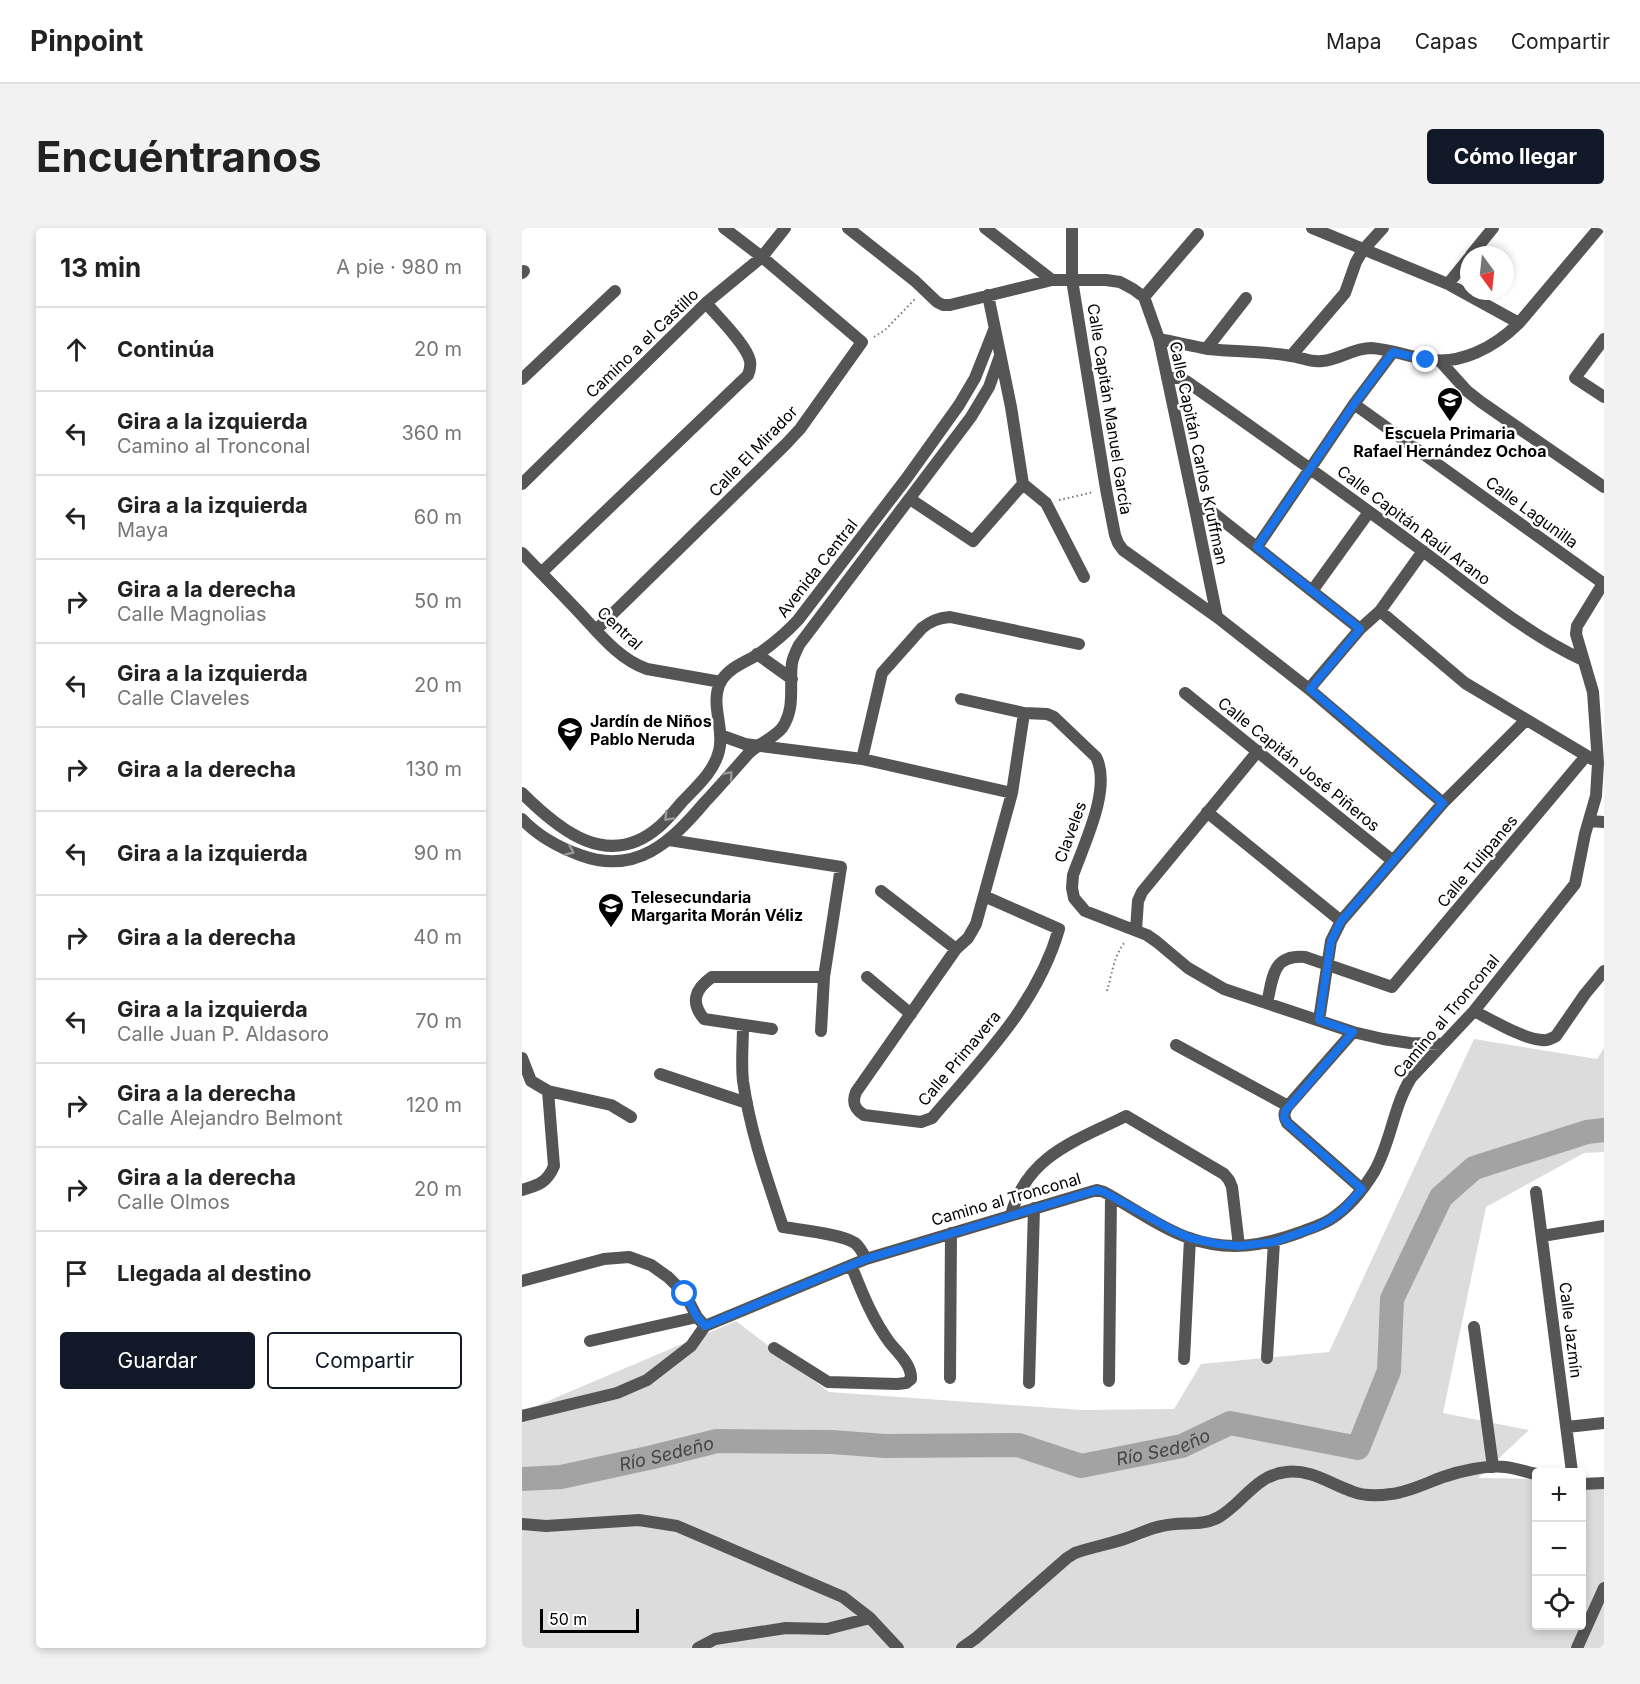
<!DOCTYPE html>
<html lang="es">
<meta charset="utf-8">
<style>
body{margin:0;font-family:Inter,sans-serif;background:#f2f2f2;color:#222}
.controls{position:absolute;right:18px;bottom:18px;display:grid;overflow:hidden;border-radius:6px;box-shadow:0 3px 9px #0003}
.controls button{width:54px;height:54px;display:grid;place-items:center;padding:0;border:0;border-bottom:2px solid #e0e0e0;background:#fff;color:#222;font:30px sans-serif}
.compass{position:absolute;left:938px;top:18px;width:54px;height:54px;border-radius:50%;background:#fff;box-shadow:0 3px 9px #0003;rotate:165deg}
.scale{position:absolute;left:18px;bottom:15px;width:99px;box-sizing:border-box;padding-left:6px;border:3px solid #000;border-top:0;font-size:16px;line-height:21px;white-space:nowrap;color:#000;-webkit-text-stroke:4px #fff;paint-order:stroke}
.stop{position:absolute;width:18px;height:18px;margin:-14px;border:4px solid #1a73e8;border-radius:50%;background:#fff}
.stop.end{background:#1a73e8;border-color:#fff;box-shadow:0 2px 6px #0008}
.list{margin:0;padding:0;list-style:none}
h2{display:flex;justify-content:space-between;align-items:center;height:78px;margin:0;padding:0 24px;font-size:26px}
h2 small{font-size:20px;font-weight:400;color:#767676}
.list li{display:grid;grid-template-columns:39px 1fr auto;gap:18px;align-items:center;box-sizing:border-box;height:84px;padding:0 24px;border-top:2px solid #e0e0e0}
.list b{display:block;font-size:22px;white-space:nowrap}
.list p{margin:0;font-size:20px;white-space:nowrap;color:#767676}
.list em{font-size:20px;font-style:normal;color:#767676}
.actions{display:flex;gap:12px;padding:18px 24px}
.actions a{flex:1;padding:14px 0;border:2px solid #111827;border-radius:6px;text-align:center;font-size:21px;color:#111827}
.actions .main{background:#111827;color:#fff}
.icon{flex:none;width:33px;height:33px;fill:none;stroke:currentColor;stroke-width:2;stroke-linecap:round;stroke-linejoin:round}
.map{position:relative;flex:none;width:1082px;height:1420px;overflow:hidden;border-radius:6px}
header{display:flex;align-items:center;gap:36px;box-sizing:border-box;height:84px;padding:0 30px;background:#fff;border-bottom:2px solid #e0e0e0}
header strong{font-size:28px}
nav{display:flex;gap:33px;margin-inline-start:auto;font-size:21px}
.intro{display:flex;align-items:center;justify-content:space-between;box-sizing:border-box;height:144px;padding:0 36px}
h1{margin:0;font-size:42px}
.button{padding:15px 27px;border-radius:6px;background:#111827;color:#fff;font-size:21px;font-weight:700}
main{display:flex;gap:36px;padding:0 36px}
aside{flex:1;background:#fff;border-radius:6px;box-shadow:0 3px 9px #0003}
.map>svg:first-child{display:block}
.green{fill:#dcdcdc}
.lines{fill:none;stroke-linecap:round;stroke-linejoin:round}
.river{stroke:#a3a3a3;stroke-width:24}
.path{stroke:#777;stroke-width:2;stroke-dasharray:1.5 3;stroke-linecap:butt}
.minor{stroke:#555;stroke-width:12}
.oneway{stroke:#999}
.route{stroke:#1a73e8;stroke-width:8}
.labels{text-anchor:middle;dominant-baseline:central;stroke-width:5;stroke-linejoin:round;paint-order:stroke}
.street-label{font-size:16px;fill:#000;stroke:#fff}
.poi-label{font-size:16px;font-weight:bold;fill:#000;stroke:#fff;text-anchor:start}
.water-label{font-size:18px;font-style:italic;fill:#444;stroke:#fff}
</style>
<header>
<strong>Pinpoint</strong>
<nav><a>Mapa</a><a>Capas</a><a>Compartir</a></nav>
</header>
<div class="intro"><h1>Encuéntranos</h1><a class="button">Cómo llegar</a></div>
<main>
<aside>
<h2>13 min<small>A pie · 980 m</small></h2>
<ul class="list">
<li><svg class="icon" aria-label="ahead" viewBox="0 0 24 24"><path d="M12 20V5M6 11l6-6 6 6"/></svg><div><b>Continúa</b></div><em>20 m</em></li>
<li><svg class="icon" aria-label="left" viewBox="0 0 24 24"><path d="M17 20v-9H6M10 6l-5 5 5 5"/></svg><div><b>Gira a la izquierda</b><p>Camino al Tronconal</p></div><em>360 m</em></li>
<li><svg class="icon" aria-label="left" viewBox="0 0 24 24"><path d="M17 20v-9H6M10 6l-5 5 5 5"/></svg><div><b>Gira a la izquierda</b><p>Maya</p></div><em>60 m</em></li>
<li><svg class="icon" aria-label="right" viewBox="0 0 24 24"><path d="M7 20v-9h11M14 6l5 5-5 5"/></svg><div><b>Gira a la derecha</b><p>Calle Magnolias</p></div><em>50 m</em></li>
<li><svg class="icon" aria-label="left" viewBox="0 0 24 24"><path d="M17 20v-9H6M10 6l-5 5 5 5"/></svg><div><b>Gira a la izquierda</b><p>Calle Claveles</p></div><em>20 m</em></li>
<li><svg class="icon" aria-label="right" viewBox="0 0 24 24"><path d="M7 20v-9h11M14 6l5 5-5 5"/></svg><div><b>Gira a la derecha</b></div><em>130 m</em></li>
<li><svg class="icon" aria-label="left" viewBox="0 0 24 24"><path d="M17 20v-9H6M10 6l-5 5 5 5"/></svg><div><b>Gira a la izquierda</b></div><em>90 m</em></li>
<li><svg class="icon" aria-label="right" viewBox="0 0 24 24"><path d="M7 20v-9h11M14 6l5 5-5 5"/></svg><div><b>Gira a la derecha</b></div><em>40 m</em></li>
<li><svg class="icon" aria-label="left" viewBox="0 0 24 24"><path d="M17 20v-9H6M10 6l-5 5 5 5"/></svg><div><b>Gira a la izquierda</b><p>Calle Juan P. Aldasoro</p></div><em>70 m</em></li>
<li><svg class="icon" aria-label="right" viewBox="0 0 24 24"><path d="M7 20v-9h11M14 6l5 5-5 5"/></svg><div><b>Gira a la derecha</b><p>Calle Alejandro Belmont</p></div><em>120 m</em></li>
<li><svg class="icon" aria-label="right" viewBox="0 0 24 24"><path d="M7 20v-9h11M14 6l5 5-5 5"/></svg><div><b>Gira a la derecha</b><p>Calle Olmos</p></div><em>20 m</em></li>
<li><svg class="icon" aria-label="arrive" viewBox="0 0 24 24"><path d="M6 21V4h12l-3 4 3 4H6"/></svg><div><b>Llegada al destino</b></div></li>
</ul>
<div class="actions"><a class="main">Guardar</a><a>Compartir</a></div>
</aside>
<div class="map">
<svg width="1082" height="1420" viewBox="0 0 1082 1420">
<rect width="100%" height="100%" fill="#fff"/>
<path class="green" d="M952 811 1075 831 1082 820V924L1062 925 964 979 921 1185 1007 1202 956 1250 1014 1251V1398H1060V1251H1082V1420H0V1184L214 1093 307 1164 561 1182 652 1181 679 1136 807 1124Z"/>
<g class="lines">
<path class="river" id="s1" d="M0 1251 39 1249 131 1229 195 1213 310 1214 363 1218 496 1217 559 1238 660 1218 708 1195 836 1220 867 1143 870 1071 919 969 952 940 1065 904 1082 902"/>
<path class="path" d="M352 109 363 102 394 70
M537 272 572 264
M585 763C590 746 592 726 604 713"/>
<path class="minor" d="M326 0 393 53 415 74 421 77H428L530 52H584L598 54 611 61 622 69
M463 0 530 52
M550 0V52L584 261 593 307 596 315 601 322 695 389 787 461 921 575
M790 0 926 56 997 95
M949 27 971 0
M0 45 2 43
M926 56 947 30
M466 67 489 179 501 256 524 275 562 349
M622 69 637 111 673 281 695 389
M622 69 676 6
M637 111C653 114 670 118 686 121 714 124 742 123 769 128 779 129 789 135 800 133 817 132 831 120 849 120 867 121 885 128 903 131 938 138 973 119 997 95L1077 0
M1082 111 1053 150 1082 169
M685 120 724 70
M769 128 823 65 834 34 841 22 861 0
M918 133 945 163 959 174 1082 259
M645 150H657L664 153C743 208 821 264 898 321 951 360 1001 404 1061 432
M0 151 93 63
M832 176 1082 356
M0 256 184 75 240 29 263 0
M388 271 451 313 501 256
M673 281H683L690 284 838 401
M735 319 832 176 871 124
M0 325C18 344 37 363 55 382 75 403 96 431 125 441L199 454
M19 345 226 147C228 142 229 138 228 133 225 117 195 88 184 75
M790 363 847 284
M858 383 943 455 1070 531
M74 402 264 216 278 201 340 114 240 29 202 0
M235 426 270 451
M787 461 838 401 858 383 901 323
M663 465 871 633
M439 471 502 485 525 486 532 489 574 529C590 560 562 616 551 647L550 660 552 670 563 683 625 707 635 714 666 740 702 761 831 804 861 811 888 815 920 816
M198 507 223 516 340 531 490 565
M340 531 360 445 400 400C409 393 416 390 428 389L557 416
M0 565C38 603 87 643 138 598 146 591 153 582 160 574 174 559 192 544 197 523 203 501 188 477 198 455 206 439 225 434 238 425 252 415 264 405 276 392L384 251 437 177 453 150 472 102
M685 584 819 693
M0 591C16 608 36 619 58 627 114 648 149 614 183 574 198 558 212 542 226 526 236 516 252 510 260 500 274 480 267 457 270 435 271 429 274 423 277 417L449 189 467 159 478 128
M1067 593 1082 594
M147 612 319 639 302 749 299 803
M359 663 434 721
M462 668 537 701C515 777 460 831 410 890L399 894 342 887C332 881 330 874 334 864L434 721 446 710 454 696 490 565 502 485
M614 702 616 673 620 664 736 523
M345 749 389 786
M745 775C751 750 750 726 783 729L870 759 1064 528
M952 783C970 792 1001 811 1020 812 1025 813 1029 811 1034 808L1063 766 1082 743
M797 792 809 713 819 693 921 575 1004 492
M221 798C221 816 219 835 221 853 228 903 245 951 261 999 279 1002 320 1006 333 1015 338 1019 341 1025 344 1031
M250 801 182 791C168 774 173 761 190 749H302
M831 804 766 878C762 884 761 888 765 895L840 961
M654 817 766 878
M0 830 9 853 26 863 32 938C25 955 16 957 0 962
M138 846 225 875
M26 863 89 877 109 889
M1014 964 1050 1244
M489 987C505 927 554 913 604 888L702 946 707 952 710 959 717 1018
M1020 1008 1082 998
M0 1053 82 1031 107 1029 129 1037 146 1049 163 1066 175 1089 183 1098
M952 1099 971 1239
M68 1113 175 1089
M252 1120 306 1154 375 1156 384 1155 389 1151C390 1137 376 1125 368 1115 350 1091 340 1064 329 1037
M745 1130 752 1014
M662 1131 668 1010
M428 1150 429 1005
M587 1153 589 968
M507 1155 512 980
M0 1188 95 1165 125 1152 169 1118 183 1098 344 1031 568 964 575 962 582 964C608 978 640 1001 667 1010 707 1024 741 1018 779 1004 789 1000 800 997 809 991 826 980 841 962 852 944 869 915 871 879 889 850L952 783 1053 656 1063 606 1074 568 1076 535 1071 464 1054 406 1055 398 1082 354
M1045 1199 1082 1195
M1060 1256 1082 1255
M0 1296 24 1298 117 1292 155 1298 321 1369 348 1390 376 1420
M176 1420 193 1411 264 1400 305 1401 348 1390
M440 1420 454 1410 545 1330 553 1325C570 1319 588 1316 605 1310 617 1306 628 1300 640 1298 659 1293 680 1299 697 1289 721 1275 734 1247 764 1244 788 1241 807 1255 829 1263 841 1268 856 1268 869 1266 887 1264 904 1255 921 1249 938 1243 965 1237 983 1239 994 1240 1004 1244 1014 1246
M1055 1420 1082 1360"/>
</g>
<defs><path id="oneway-chevron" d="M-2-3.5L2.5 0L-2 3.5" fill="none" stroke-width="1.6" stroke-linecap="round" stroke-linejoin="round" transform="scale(1.5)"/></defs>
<g class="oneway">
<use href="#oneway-chevron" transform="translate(207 547) rotate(-49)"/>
<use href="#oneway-chevron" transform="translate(146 589) rotate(133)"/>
<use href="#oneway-chevron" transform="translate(48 623) rotate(23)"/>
</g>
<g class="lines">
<path class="route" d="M163 1066 175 1089 183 1098 344 1031 575 962 582 964 650 1002 668 1010 696 1016 717 1018 752 1014 794 999 809 991 821 982 840 961 765 895 762 890 763 883 831 804 797 792 809 713 819 693 921 575 788 461 838 401 735 319 832 176 871 124 904 132"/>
</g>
<defs>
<symbol id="school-pin" viewBox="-11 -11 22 30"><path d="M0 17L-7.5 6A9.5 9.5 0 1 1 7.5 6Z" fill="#000" stroke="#fff"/><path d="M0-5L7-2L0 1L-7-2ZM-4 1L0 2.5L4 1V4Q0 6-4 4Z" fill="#fff"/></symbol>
</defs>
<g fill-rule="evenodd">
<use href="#school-pin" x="913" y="157" width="30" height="40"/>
<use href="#school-pin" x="33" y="487" width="30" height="40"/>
<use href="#school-pin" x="74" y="663" width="30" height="40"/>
</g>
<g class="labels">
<g class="street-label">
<text transform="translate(120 115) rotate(-44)">Camino a el Castillo</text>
<text transform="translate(588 181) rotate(81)">Calle Capitán Manuel García</text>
<text transform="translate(231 223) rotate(-46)">Calle El Mirador</text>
<text transform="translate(677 225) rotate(78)">Calle Capitán Carlos Kruffman</text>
<text transform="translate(1010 284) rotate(36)">Calle Lagunilla</text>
<text transform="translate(892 297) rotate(37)">Calle Capitán Raúl Arano</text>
<text transform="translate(295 340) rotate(-52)">Avenida Central</text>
<text transform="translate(98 400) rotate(43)">Central</text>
<text transform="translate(777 536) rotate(39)">Calle Capitán José Piñeros</text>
<text transform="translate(548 604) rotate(-70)">Claveles</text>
<text transform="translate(955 633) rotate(-50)">Calle Tulipanes</text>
<text transform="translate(924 788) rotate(-50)">Camino al Tronconal</text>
<text transform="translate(437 830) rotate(-50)">Calle Primavera</text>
<text transform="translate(484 971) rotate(-16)">Camino al Tronconal</text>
<text transform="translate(1049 1102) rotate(83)">Calle Jazmín</text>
</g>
<g class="poi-label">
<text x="928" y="205" text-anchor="middle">Escuela Primaria<tspan x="928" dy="18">Rafael Hernández Ochoa</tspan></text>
<text x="68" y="493">Jardín de Niños<tspan x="68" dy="18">Pablo Neruda</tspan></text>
<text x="109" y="669">Telesecundaria<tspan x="109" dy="18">Margarita Morán Véliz</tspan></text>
</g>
<g class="water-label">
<text stroke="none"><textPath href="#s1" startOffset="651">Río Sedeño</textPath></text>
<text stroke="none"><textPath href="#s1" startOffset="147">Río Sedeño</textPath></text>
</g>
</g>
</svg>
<div class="controls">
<button>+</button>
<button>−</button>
<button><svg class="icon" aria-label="locate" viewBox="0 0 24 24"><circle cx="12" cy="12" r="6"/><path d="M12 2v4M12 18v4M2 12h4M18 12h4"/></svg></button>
</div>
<svg class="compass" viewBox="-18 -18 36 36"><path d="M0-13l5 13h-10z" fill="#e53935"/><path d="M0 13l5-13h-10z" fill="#767676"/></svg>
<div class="scale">50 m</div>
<div class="stop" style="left:163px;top:1066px"></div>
<div class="stop end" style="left:904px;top:132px"></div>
</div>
</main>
